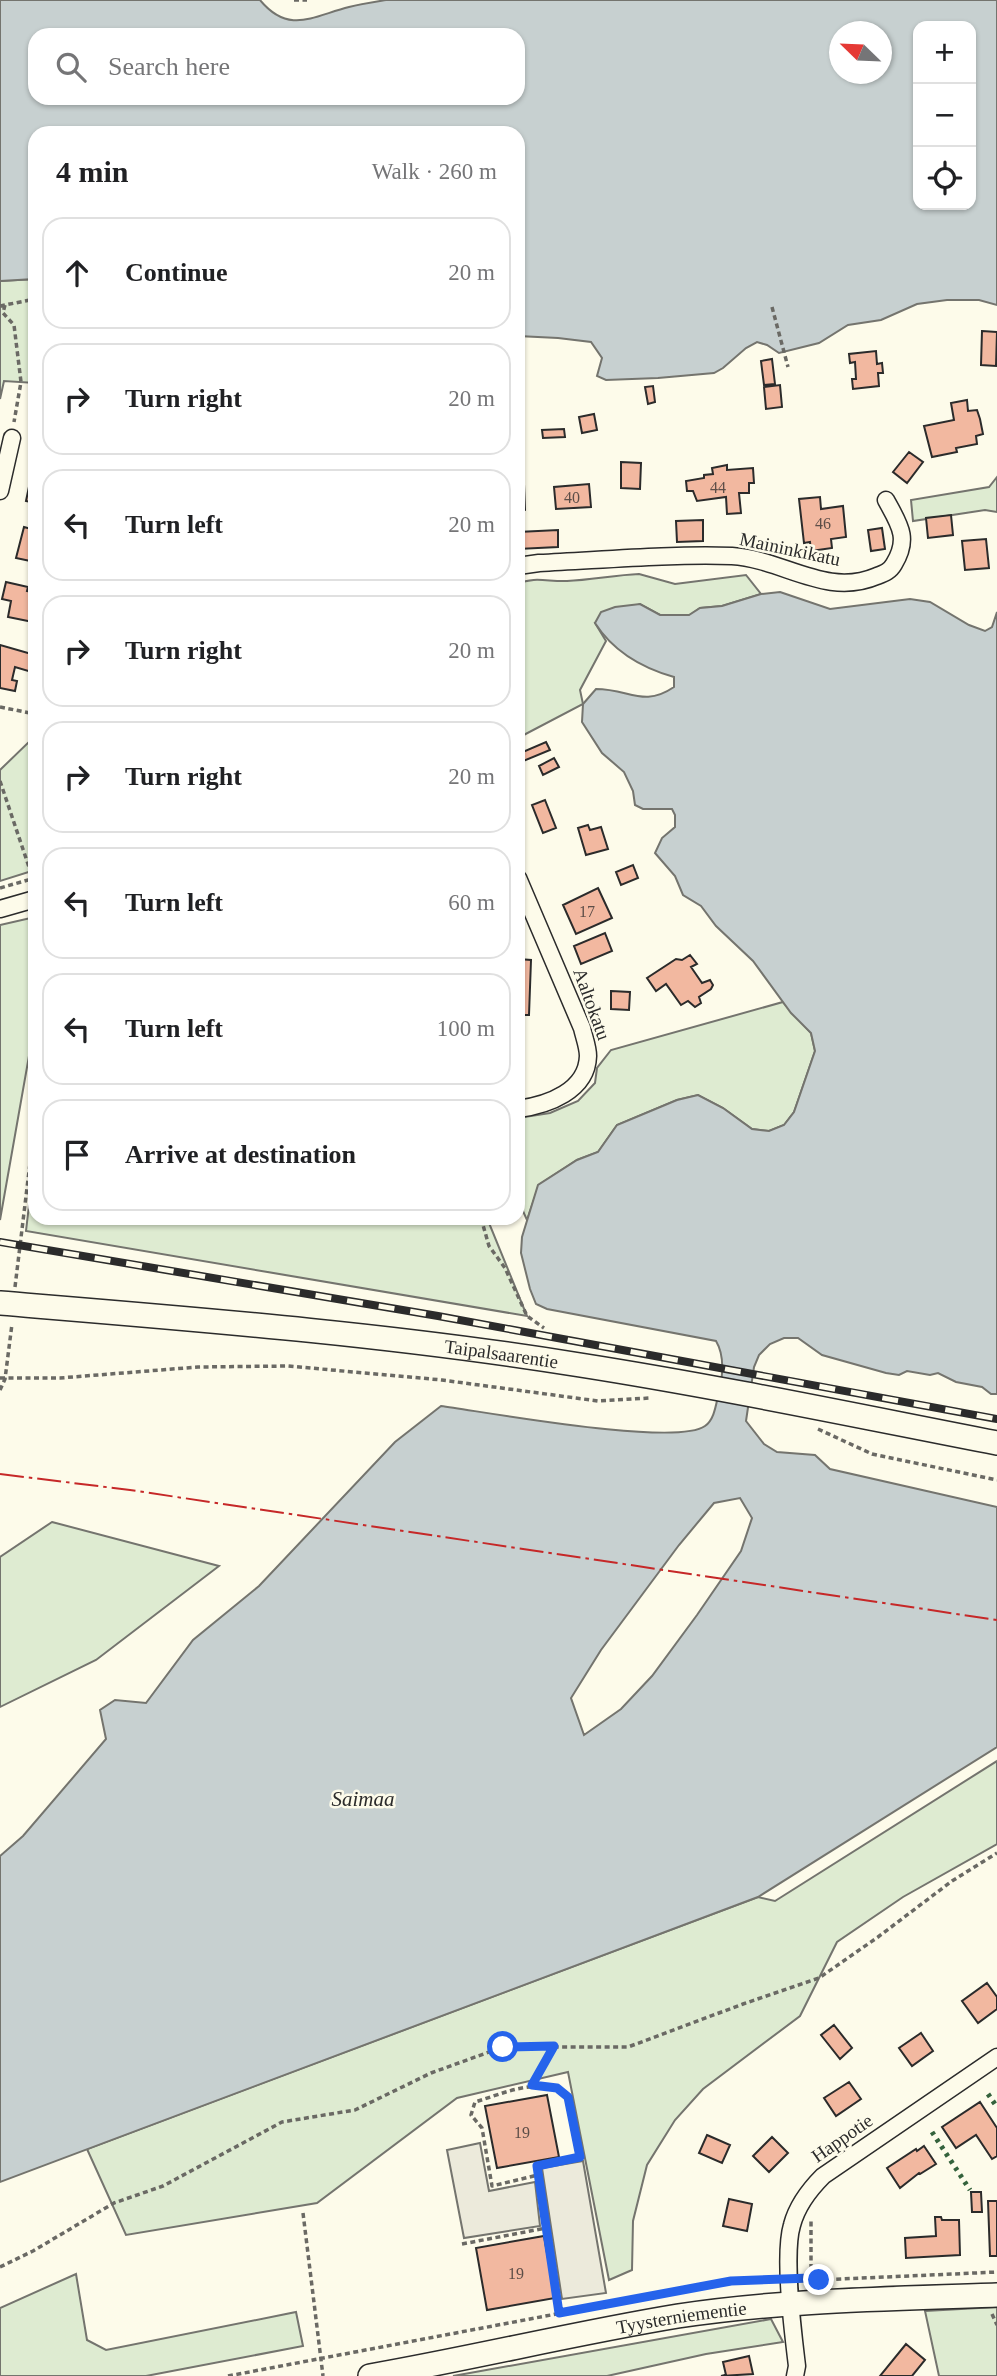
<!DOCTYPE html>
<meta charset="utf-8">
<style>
body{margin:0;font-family:"Times New Roman",serif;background:#f6f6f6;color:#202124}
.controls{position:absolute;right:21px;top:21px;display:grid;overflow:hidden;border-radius:14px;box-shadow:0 2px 5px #0004}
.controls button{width:63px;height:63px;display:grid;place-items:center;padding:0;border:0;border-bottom:2px solid #e0e0e0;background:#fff;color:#202124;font:35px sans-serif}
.compass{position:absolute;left:829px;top:21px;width:63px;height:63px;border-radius:50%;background:#fff;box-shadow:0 2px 5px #0004;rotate:293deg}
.stop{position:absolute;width:21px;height:21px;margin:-16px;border:5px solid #2563eb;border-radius:50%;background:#fff}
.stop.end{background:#2563eb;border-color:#fff;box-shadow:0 2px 7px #0008}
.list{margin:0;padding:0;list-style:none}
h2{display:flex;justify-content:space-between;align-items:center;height:91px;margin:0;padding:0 28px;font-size:30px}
h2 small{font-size:23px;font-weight:400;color:#757577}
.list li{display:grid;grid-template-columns:46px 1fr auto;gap:21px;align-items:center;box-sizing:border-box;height:112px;margin:0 14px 14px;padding:0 14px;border:2px solid #e0e0e0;border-radius:21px}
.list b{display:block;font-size:26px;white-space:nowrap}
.list em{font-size:23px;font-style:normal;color:#757577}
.icon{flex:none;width:38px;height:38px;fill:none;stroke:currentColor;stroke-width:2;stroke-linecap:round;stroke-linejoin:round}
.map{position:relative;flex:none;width:997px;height:2376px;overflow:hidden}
.search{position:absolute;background:#fff;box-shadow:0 2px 5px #0004;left:28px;top:28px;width:497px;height:77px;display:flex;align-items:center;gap:18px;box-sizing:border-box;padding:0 24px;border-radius:21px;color:#757577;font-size:26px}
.panel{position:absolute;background:#fff;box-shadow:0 2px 5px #0004;left:28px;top:126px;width:497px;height:1099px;border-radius:21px}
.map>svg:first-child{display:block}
.green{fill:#deebd1;stroke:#74746e;stroke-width:2}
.parking{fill:#eceadb;stroke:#74746e;stroke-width:2}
.water{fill:#c7d0d0;stroke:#74746e;stroke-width:2;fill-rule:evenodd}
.building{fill:#f2b8a0;stroke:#2b2b2b;stroke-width:2}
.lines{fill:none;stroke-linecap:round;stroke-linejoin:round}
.street-casing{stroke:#2b2b2b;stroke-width:19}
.secondary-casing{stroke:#2b2b2b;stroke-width:26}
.path{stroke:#6a6964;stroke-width:3.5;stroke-dasharray:5 3.5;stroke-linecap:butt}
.street{stroke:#fdfbea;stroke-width:16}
.secondary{stroke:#fdfbea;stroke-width:23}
.rail-casing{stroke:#2b2b2b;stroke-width:8}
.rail{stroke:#fdfbea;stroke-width:5;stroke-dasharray:16;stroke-linecap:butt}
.hedge{stroke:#34623c;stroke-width:5;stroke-dasharray:3.5 5;stroke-linecap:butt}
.power{stroke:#c62828;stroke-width:2;stroke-dasharray:24 5 3.5 5;stroke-linecap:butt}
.route{stroke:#2563eb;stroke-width:9}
.labels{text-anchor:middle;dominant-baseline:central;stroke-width:5;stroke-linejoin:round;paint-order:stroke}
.number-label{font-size:16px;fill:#5d4e48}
.street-label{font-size:19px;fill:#2b2b2b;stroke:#fdfbea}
.water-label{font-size:21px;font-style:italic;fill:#2b2b2b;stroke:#fdfbea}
</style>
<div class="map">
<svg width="997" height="2376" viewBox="0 0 997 2376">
<rect width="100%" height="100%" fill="#fdfbea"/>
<path class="green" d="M35 279V383L4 381 0 399V281Z
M997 477V512L985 510 913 521 911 500 989 487Z
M639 574 675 584 746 575 761 594 722 606 700 608 690 615H660L640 604 595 623 606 641 580 690 583 704 518 738V584C534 576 549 582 567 581 591 580 615 575 639 574Z
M35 736V870L0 881V770Z
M35 917V1022L0 1220V925Z
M783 1002 811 1033 815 1051 794 1112 784 1125 769 1131 752 1129 723 1108 698 1095 677 1100 617 1125 598 1152 577 1160 539 1185 527 1220 518 1200V1118L550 1113 578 1101 595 1083 597 1068 611 1050Z
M35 1154V1218H487L527 1316 26 1231Z
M52 1522 219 1566 96 1660 0 1707V1557Z
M997 1761V1844L903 1897 837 1942 800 2016 703 2089 675 2120 647 2165 633 2221 632 2270 609 2280 568 2072 457 2098 317 2203 126 2235 87 2149 758 1897 775 1901Z
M76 2274 87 2340 106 2350 296 2312 303 2346 146 2376H0V2308Z
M997 2307V2376H939L925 2311Z
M771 2319 783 2342 706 2354 607 2376H453Z"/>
<path class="parking" d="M480 2143 489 2191 535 2182 540 2226 464 2238 447 2150Z
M583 2161 606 2293 562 2299 542 2168Z"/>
<path class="water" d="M0 0H260C289 35 313 16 349 7 361 4 374 2 386 0H997V305L979 300H947L917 304 881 320 848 325 819 343 779 353 767 345 757 342 746 348 723 368 714 373 658 378 606 380 597 376 602 358 591 342 558 338 518 336V133H35V279L0 281ZM918 26H971V205H918ZM839 32H881V74H839ZM35 35H518V98H35Z
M780 592 830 609 910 599 930 602 969 625 985 631 992 627 997 612V1394H991L982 1387 956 1382 938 1373 930 1375 907 1371 899 1375 886 1373 822 1355 798 1338H784L770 1344 759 1355 754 1367 746 1421 764 1444 777 1452 815 1455 830 1469 997 1507V1747L758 1897 0 2182V1856L23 1836 106 1739 100 1710 115 1700 146 1703 193 1640 259 1586 395 1442 441 1406C486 1412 676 1447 705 1426 715 1419 716 1403 719 1392 723 1375 725 1356 716 1341L547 1309 536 1304 530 1289 521 1253 522 1237 538 1185 577 1160 598 1152 617 1125 677 1100 698 1095 723 1108 752 1129 769 1131 784 1125 794 1112 815 1051 811 1033 791 1013 753 961 716 926 701 906 683 895 675 876 655 853 662 838 675 827V815L672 809H643L635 805 633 791 624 772 602 753 582 722 583 704 596 689C630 689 643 708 674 687V677C642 668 613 651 595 623L601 612 615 607 640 604 660 615H689L700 608 722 606 761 594ZM740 1498 752 1518 741 1551 697 1615 652 1676 621 1709 584 1735 571 1698 601 1650 679 1545 714 1503Z"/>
<path class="building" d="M982 331 997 332 996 366 981 365Z
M876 351 877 364 882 363 883 373H878L879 386 853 389 852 379H856L855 362 850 363 849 354Z
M772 359 775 384 764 385 761 361Z
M780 385 782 407 766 409 764 387Z
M653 386 655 402 648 404 645 387Z
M967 400 968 411 977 410 980 419 983 434 976 436 977 444 956 448 957 452 932 457 924 426 954 420 951 403Z
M594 414 597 430 582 433 579 417Z
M564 429 565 437 543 438 542 430Z
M909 452 923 462 907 483 893 472Z
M35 458V503L26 501Z
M621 462 641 463 640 489 621 488Z
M727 465V470L753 468 754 483H749V493H739L741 513 727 514 726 497 697 501 693 491H687L686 481 704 478V475L713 474 712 468Z
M524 484 525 510 518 511V485Z
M589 484 591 507 556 509 554 487Z
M820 497 821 509 843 506 846 537 831 539 832 548 811 551 810 542 804 543 799 499Z
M951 515 953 535 928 538 926 518Z
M703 520V541L677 542 676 521Z
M24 527 35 530V562L16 558Z
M882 528 885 549 871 551 868 530Z
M558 530V547L518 549V532Z
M986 539 989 568 965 570 962 541Z
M6 582 28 587 27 591 35 593 33 622 8 617 11 601 2 599Z
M0 645 35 655V673L15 667 12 680 17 681 15 691 0 688Z
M546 742 550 750 521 762 518 754Z
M554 758 559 767 543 775 539 766Z
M545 800 556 828 543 833 532 805Z
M588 825 590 830 601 827 608 849 586 855 578 828Z
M633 865 638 878 621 885 616 872Z
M598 888 612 918 576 934 563 905Z
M605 933 612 951 581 964 574 946Z
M690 955 697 964 691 967 702 983 710 980 713 985 711 989 699 997 701 1003 695 1007 688 1001 681 1005 666 984 656 991 647 978 676 959 682 960Z
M518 959 531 960 529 1015H518Z
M611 991 630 992 629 1010 611 1009Z
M987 1983 997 1997V2009L978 2023 962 2001Z
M834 2025 852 2048 840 2059 821 2035Z
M921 2033 933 2051 912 2066 899 2048Z
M849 2082 861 2099 836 2116 824 2098Z
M547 2095 559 2157 497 2168 485 2106Z
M980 2102 997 2128V2156L992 2159 976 2135 956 2148 942 2127Z
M707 2135 730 2145 722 2163 699 2153Z
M772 2137 788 2153 769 2172 753 2156Z
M924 2146 936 2164 920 2174 919 2173 900 2188 887 2168 916 2149 917 2151Z
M971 2192H981L982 2212H972Z
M729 2199 752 2204 747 2231 723 2226Z
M988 2201H997V2256H990Z
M935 2217H941L942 2220H959L960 2255 906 2258 905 2238 936 2236Z
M544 2236 555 2298 487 2310 476 2248Z
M906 2344 925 2360 912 2376H880Z
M749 2356 753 2374 721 2376 726 2375 723 2362Z"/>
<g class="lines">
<defs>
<path id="street" d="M0 491 12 438
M518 566 539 563C603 560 668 554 732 556 783 559 826 598 877 576 885 573 890 571 894 564 910 538 899 524 886 500
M518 878 582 1028C584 1037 588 1047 588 1056 587 1091 548 1105 518 1109
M0 909 35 899
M795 2376 797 2366C793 2333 783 2255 792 2225 797 2206 809 2190 823 2176L997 2057"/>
<g id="secondary">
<path id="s1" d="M0 1303C193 1319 388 1334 580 1365 720 1387 858 1416 997 1443"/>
<path id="s2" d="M370 2376C473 2358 575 2333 678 2316 784 2300 890 2299 997 2295"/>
</g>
</defs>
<use href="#street" class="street-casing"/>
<use href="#secondary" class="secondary-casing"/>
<path class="path" d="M294 0H307
M5 305 3 313 14 325 21 382 14 422
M0 306 35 299
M772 307 788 367
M0 707 35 714
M0 781 33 879
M0 888 35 878
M481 1218 489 1246 505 1268 527 1316 544 1328
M15 1287 35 1122
M0 1378H60L198 1367 288 1366 442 1380 598 1401 650 1398
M0 1390 5 1379 12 1324
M818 1429 872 1454 997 1480
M532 2086 554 2046
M538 2175 537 2166 580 2157 568 2097C541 2075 505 2093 475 2102L471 2115 482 2128 492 2186 538 2175 559 2313
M303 2213 323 2376
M462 2244 546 2228
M0 2267 33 2251 114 2203 163 2186 282 2122 355 2110 431 2073 503 2047H628L743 2004 819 1978 878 1937 952 1881 997 1853
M803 2278H811V2220
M811 2278 819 2280 997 2272
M992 2314 997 2325
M228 2376 731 2281 774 2279"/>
<use href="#street" class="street"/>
<use href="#secondary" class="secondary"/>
<defs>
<path id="rail" d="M0 1242 438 1316 997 1419"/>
</defs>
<use href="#rail" class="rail-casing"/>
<use href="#rail" class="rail"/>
<path class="hedge" d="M988 2094 997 2107
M932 2132 970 2190"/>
<path class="power" d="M0 1474 130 1490 997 1620"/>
</g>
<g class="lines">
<path class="route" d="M503 2047 554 2046 532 2085 557 2088 568 2097 580 2157 537 2166 559 2313 731 2281 811 2278 819 2280"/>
</g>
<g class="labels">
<g class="number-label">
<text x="718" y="487">44</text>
<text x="572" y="497">40</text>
<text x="823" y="523">46</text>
<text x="587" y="911">17</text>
<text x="522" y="2132">19</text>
<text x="516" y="2273">19</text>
</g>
<g class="street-label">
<text transform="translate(790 549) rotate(12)">Maininkikatu</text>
<text transform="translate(592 1004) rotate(70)">Aaltokatu</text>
<text stroke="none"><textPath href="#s1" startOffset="504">Taipalsaarentie</textPath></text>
<text transform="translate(842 2138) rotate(-35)">Happotie</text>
<text stroke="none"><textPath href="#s2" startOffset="317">Tyysterniementie</textPath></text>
</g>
<g class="water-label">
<text x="363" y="1799">Saimaa</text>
</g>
</g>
</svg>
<div class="controls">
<button>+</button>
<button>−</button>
<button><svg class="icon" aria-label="locate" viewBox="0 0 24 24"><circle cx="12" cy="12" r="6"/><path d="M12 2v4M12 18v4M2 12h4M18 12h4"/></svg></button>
</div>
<svg class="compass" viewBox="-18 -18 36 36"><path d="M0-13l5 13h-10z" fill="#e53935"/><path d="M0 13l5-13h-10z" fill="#757577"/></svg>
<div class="stop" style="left:503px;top:2047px"></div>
<div class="stop end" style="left:819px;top:2280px"></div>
<div class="search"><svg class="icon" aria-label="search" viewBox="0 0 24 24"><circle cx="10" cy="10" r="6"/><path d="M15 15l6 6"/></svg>Search here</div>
<section class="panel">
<h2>4 min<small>Walk · 260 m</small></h2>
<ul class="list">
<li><svg class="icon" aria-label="ahead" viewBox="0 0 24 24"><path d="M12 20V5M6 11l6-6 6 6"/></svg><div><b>Continue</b></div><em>20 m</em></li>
<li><svg class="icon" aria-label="right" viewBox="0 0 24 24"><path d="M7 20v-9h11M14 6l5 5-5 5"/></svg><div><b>Turn right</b></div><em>20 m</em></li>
<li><svg class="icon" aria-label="left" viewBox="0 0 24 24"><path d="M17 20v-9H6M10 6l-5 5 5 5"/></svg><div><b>Turn left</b></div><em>20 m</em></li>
<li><svg class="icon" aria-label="right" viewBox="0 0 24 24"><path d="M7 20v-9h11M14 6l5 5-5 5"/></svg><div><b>Turn right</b></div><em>20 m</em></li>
<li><svg class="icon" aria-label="right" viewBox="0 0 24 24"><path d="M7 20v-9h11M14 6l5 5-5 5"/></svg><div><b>Turn right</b></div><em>20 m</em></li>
<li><svg class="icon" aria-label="left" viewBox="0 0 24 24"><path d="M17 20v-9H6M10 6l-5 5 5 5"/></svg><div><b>Turn left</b></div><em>60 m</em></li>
<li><svg class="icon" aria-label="left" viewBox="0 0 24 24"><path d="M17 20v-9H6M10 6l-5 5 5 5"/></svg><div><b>Turn left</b></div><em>100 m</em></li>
<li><svg class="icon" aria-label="arrive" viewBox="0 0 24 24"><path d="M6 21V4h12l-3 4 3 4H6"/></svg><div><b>Arrive at destination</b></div></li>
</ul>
</section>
</div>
